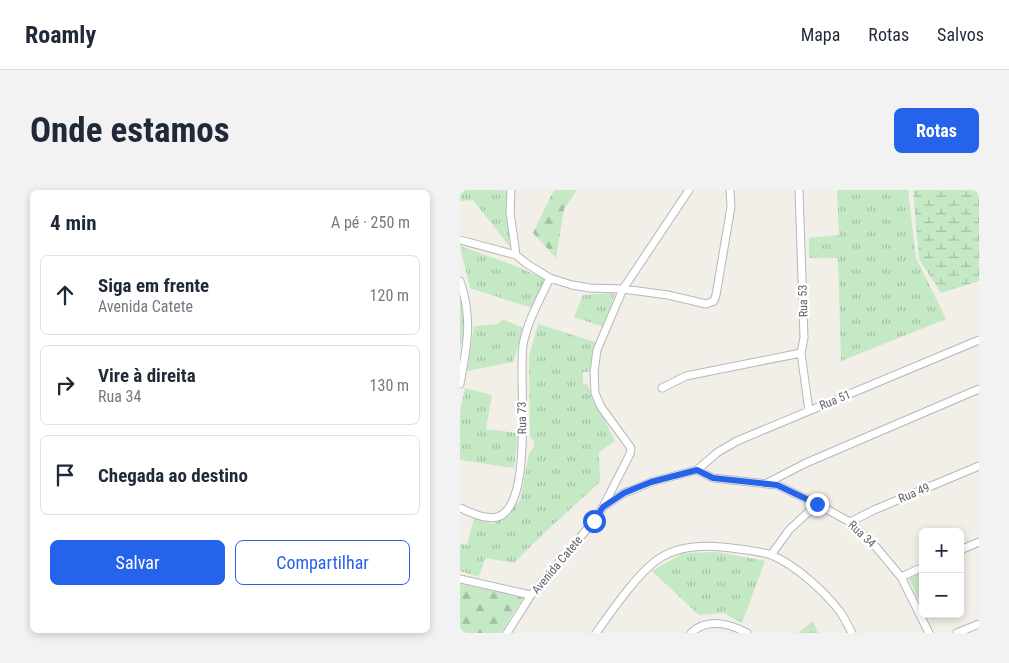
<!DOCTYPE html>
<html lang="pt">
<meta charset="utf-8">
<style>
body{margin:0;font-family:"Roboto Condensed",sans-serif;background:#f2f2f3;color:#1f2937}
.controls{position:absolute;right:15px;bottom:15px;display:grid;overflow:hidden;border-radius:8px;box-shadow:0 2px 8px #0003}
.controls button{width:45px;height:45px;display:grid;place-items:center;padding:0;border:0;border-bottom:1px solid #e0e1e3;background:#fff;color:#1f2937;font:25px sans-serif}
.stop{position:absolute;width:15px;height:15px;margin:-11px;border:4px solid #2563eb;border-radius:50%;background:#fff}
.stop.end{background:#2563eb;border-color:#fff;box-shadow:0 1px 5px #0008}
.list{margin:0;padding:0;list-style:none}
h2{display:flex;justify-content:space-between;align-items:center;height:65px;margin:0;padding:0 20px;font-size:21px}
h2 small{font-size:16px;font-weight:400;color:#747a83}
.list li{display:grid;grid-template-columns:32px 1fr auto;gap:15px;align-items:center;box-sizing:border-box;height:80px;margin:0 10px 10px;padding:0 10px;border:1px solid #e0e1e3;border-radius:8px}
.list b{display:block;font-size:19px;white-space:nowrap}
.list p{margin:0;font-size:16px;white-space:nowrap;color:#747a83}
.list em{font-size:16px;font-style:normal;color:#747a83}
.actions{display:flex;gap:10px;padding:15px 20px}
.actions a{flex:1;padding:11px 0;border:1px solid #2563eb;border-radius:8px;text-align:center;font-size:18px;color:#2563eb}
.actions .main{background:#2563eb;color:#fff}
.icon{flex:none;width:28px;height:28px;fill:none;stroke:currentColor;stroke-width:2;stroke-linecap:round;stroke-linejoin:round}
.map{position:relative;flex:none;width:519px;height:443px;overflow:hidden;border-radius:8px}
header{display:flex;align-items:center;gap:30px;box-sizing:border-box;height:70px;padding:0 25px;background:#fff;border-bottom:1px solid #e0e1e3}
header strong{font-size:24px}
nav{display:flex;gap:28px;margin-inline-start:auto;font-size:18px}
.intro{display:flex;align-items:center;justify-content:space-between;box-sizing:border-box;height:120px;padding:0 30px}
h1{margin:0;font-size:35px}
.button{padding:12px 22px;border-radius:8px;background:#2563eb;color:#fff;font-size:18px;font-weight:700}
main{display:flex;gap:30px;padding:0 30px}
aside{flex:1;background:#fff;border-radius:8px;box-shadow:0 2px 8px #0003}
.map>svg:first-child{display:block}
.grass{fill:url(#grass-tufts)}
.forest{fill:url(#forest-firs)}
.wetland{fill:url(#wetland-marsh)}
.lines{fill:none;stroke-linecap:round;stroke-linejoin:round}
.minor-casing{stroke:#b5b8bc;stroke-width:9}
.minor{stroke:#fff;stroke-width:7}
.route{stroke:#2563eb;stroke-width:6}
.labels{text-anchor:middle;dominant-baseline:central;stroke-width:5;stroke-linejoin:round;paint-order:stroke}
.street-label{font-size:12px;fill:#5f6368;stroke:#fff}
</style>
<header>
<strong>Roamly</strong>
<nav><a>Mapa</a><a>Rotas</a><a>Salvos</a></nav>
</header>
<div class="intro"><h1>Onde estamos</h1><a class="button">Rotas</a></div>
<main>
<aside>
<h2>4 min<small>A pé · 250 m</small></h2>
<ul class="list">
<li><svg class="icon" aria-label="ahead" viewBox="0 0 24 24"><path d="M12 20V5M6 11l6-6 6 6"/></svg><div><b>Siga em frente</b><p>Avenida Catete</p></div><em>120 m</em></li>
<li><svg class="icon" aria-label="right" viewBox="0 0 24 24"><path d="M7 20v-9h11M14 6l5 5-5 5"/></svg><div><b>Vire à direita</b><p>Rua 34</p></div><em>130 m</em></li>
<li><svg class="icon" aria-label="arrive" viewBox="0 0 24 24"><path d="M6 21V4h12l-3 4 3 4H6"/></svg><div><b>Chegada ao destino</b></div></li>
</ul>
<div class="actions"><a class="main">Salvar</a><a>Compartilhar</a></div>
</aside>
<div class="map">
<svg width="519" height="443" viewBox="0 0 519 443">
<defs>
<pattern id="grass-tufts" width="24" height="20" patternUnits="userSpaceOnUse" patternTransform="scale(1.25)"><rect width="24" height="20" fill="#c5e8c5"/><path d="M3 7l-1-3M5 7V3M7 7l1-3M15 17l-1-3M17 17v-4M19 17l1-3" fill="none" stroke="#a3c0a4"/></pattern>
<pattern id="forest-firs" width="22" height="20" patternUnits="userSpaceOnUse" patternTransform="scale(1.25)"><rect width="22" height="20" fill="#c5e8c5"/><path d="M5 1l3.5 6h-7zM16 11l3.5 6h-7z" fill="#a3c0a4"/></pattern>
<pattern id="wetland-marsh" width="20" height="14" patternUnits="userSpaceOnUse" patternTransform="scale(1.25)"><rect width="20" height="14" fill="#c5e8c5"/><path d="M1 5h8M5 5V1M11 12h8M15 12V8" fill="none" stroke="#a3c0a4"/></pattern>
</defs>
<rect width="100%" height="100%" fill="#f1efe8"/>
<path class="grass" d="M0 0H42L47 2 50 57 13 10 0 11Z
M377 0H448L456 68 486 129 381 171 378 68H349V48L379 45Z
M0 56 53 75 85 89 72 118 10 98Z
M0 103 7 119 2 155 0 154Z
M155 103 144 137 114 127 123 105Z
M42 129 64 138 53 172 7 181 14 136 39 134Z
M78 134 138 153 129 182H123V195L127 194 155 251 139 262 140 292 84 343 54 373 25 368 19 387 0 381V353L7 355 14 328 34 334 60 311 69 263 74 257V252L70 246 69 166Z
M5 198 32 205 26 239 58 243 54 278 0 270V222Z
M257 362 305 371 282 433 264 423 239 425 192 381 223 363Z
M463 382V418L448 387Z
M353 431 358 443H338Z"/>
<path class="forest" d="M94 0H117L104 19 96 68 73 43Z
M0 394 63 408 41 443H0Z"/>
<path class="wetland" d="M453 0H519V91L481 103 459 69Z"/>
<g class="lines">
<defs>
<path id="minor" d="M51 0 50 22 56 65
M339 0 344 148 341 163 349 221
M0 50 56 65 67 74 90 88 112 95 130 98 163 99 208 105 246 114 254 111 256 105 271 17 270 0
M0 91C13 129 7 156 0 194
M202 198 226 186 341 163
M237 280 253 288 317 295 357 314 390 332 416 357 441 387 469 443
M307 293 346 273 519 199
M143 317 170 264 171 258 141 217 135 203 134 182 137 160 163 99 229 0
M0 318C11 322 24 330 37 327 75 317 58 187 63 155 67 132 80 109 90 88
M390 332 414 320 519 276
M500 360 519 352
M311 365 329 340 357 314
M441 387 463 377
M0 389 71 405
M47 443 71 405 134 331 143 317 164 303 175 299 191 292 237 280 258 262 277 251 519 150
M136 443C151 422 179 381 200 368 219 356 241 355 262 357 278 359 296 360 311 365 335 374 366 403 381 423 385 429 388 436 392 443
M231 443C247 428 269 433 287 443
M497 443 519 434"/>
</defs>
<use href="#minor" class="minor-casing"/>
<use href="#minor" class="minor"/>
</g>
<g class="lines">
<path class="route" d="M134 331 143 317 164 303 191 292 237 280 253 288 317 295 357 314"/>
</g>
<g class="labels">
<g class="street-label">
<text transform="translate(343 111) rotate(-92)">Rua 53</text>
<text transform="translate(375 210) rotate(-22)">Rua 51</text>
<text transform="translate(62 228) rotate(-91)">Rua 73</text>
<text transform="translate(454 303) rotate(-23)">Rua 49</text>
<text transform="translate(402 344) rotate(43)">Rua 34</text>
<text transform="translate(97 375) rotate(-50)">Avenida Catete</text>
</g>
</g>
</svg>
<div class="controls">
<button>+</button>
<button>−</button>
</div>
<div class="stop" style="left:134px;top:331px"></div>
<div class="stop end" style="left:357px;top:314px"></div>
</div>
</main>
